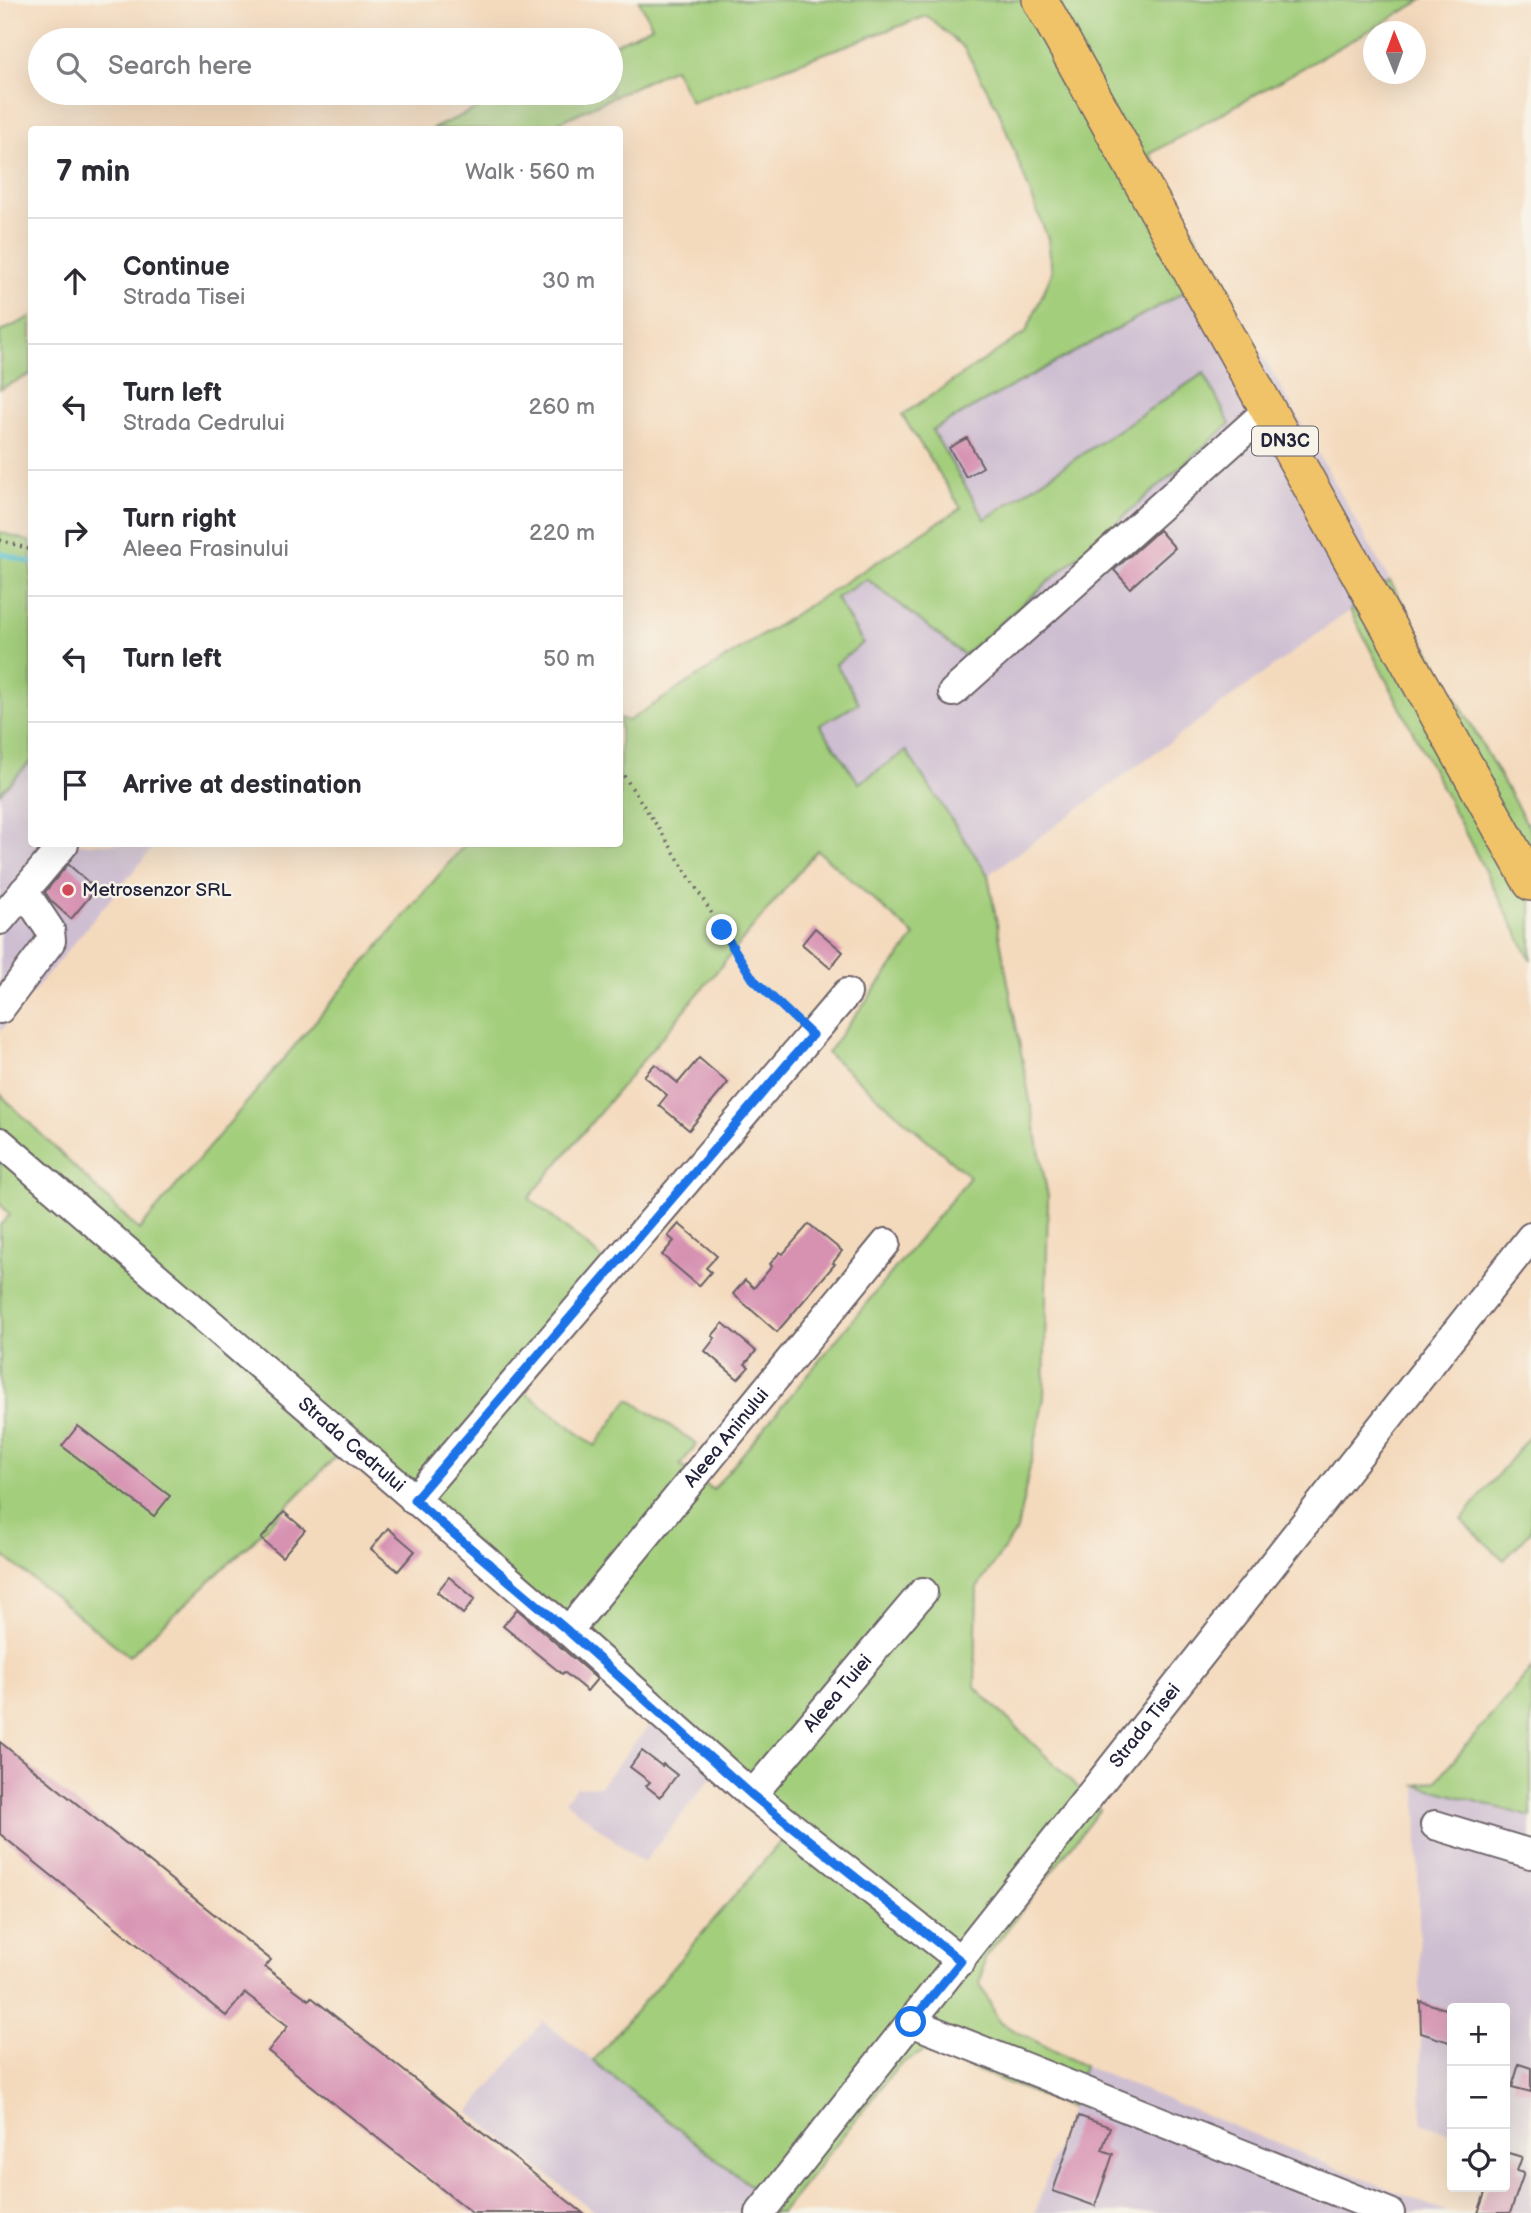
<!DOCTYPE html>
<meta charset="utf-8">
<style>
body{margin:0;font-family:"Balsamiq Sans",sans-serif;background:#f2f2f3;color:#2b2b33}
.controls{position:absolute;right:21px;bottom:21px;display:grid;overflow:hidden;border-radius:7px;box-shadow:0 7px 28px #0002}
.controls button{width:63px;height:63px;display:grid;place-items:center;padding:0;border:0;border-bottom:2px solid #e1e1e2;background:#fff;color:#2b2b33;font:35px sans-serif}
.compass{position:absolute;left:1363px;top:21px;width:63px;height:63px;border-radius:50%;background:#fff;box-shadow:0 7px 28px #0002;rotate:359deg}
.stop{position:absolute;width:21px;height:21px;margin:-16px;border:5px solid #1a73e8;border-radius:50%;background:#fff}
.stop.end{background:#1a73e8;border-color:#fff;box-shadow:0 2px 7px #0008}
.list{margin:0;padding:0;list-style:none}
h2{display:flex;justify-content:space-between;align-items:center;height:91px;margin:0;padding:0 28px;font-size:30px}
h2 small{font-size:23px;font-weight:400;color:#7c7c81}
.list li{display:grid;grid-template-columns:46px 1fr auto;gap:21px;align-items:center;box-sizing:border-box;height:126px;padding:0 28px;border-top:2px solid #e1e1e2}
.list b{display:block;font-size:26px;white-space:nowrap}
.list p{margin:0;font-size:23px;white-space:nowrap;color:#7c7c81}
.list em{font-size:23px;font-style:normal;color:#7c7c81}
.icon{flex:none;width:38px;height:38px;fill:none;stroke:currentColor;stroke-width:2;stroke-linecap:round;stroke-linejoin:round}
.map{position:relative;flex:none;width:1531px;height:2213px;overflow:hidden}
.search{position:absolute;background:#fff;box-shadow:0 7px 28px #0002;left:28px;top:28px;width:595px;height:77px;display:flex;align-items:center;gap:18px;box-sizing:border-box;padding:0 24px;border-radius:38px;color:#7c7c81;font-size:26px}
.panel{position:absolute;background:#fff;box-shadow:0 7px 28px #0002;left:28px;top:126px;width:595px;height:721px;border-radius:7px}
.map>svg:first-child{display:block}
.industrial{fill:#cebed1}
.green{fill:#a3ce7b;stroke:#62785b;stroke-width:2;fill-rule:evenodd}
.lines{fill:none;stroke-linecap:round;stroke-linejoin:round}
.stream{stroke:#58c3d2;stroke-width:5}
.building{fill:#d792b2}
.minor-casing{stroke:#6c6268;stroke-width:32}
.major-casing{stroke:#6c6268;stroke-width:38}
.path{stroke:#6c6268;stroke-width:3.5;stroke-dasharray:2 5;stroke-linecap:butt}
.minor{stroke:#fff;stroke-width:28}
.major{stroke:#f1c369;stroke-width:35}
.route{stroke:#1a73e8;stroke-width:9}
.poi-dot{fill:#d1495b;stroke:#f7f3e8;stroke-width:2.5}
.labels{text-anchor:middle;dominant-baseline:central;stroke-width:5;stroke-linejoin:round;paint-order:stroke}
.shield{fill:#f7f3e8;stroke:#62616f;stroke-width:2}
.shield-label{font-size:18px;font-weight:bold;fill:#22223b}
.poi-label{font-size:19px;fill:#22223b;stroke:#f7f3e8;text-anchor:start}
.street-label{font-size:19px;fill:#22223b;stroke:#f7f3e8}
</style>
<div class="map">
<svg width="1531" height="2213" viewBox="0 0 1531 2213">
<rect width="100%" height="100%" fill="#f7f3e8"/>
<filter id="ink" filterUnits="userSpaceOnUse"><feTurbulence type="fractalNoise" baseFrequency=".0143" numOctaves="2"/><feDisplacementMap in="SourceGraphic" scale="14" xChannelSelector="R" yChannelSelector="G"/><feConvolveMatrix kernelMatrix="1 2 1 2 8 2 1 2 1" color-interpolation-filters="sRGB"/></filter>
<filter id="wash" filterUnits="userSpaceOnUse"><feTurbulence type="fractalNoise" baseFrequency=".00686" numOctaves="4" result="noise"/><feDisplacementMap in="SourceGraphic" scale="28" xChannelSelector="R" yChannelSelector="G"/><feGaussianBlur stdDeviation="1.57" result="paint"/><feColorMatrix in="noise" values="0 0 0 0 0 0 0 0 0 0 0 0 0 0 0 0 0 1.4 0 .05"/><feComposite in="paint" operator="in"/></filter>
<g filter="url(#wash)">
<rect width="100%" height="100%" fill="#f4dabd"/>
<path class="industrial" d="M1217 274 1390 581 988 875 906 752 859 783 820 724 859 703 836 664 863 643 836 598 867 579 965 655 1204 374 985 519 931 430Z
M31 760 32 844H156L0 1032V793Z
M651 1723 714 1774 643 1863 565 1801 576 1787 600 1786Z
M1417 1785 1531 1817V2213H1478L1487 2187H1505V2008H1452V2134L1422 2123Z
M543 2021 763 2197 750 2213H596L469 2112Z
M1084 2066 1449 2213H1035Z"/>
<path class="green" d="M639 0H1423L1150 154 1217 274 932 430 985 519 1204 373 1230 424 964 655 867 579 836 598 863 643 836 664 859 703 820 725 859 783 906 751 988 875 1048 1197 1044 1398 1017 1530 977 1588 975 1687 1100 1809 985 1958 980 1984 1000 2023 1084 2066 1070 2108 926 2050 900 2064 781 2213H750L763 2196 593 2061 788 1833 357 1435 253 1541 129 1656 0 1553V1225L10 1215 0 1204V1094L139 1230 465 844H620V718L628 721 961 508 902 415 1026 332 1052 273 1048 239 998 109 964 48 927 16 691 102 674 68 545 129H432L511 93H611V46L652 26ZM817 850 915 936 827 1053 970 1177 713 1490 680 1465 697 1444 629 1399 595 1446 504 1376 604 1260 529 1198Z
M31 317V374L0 389V332Z
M0 532 31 542 32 760 0 793Z
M1390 581 1531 831V960L1350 610Z
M1531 1434V1531L1504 1560 1461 1520Z
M1531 1669V1817L1417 1785 1437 1780Z"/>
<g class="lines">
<path class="stream" d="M0 553 32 563"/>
</g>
<g id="blocks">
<path class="building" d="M967 438 983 467 966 477 949 448Z
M1159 530 1175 548 1130 588 1114 570Z
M68 864 96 889 71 919 51 901 45 892Z
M815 928 843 952 830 968 802 944Z
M699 1058 728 1083 689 1130 659 1105 667 1095 644 1076 655 1064 678 1083Z
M679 1224 717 1256 706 1268 711 1272 699 1286 662 1255 674 1241 668 1236Z
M809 1224 842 1251 833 1263 835 1264 777 1332 733 1294 745 1280 754 1288 772 1266 770 1264 780 1252 783 1254Z
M723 1323 756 1351 745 1364 749 1367 738 1379 705 1351 715 1338 712 1336Z
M78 1426 170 1496 154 1516 62 1446Z
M284 1512 305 1530 282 1557 261 1539Z
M388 1528 415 1551 398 1571 371 1549Z
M449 1577 475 1599 463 1614 437 1592Z
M517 1609 597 1679 587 1691 564 1672 562 1674 503 1626Z
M0 1742 271 1960 265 1967 309 2000 311 1997 583 2213H472L268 2051 288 2026 245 1993 226 2016 0 1834Z
M642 1751 662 1766 663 1764 677 1775 660 1797 646 1786 650 1782 630 1767Z
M1420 2001 1452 2011V2043L1421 2033Z
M1519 2064 1531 2068V2092L1512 2087Z
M1079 2116 1110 2127 1102 2150 1113 2154 1095 2206 1053 2191Z
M1505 2152 1522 2157 1517 2171 1524 2173 1510 2213H1478L1487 2187H1505Z"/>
</g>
</g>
<g filter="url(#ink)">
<use href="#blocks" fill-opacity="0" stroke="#6c6268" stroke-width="2"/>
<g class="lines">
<defs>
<g id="minor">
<path d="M953 692 1268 410"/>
<path d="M0 920 64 844"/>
<path d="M0 1009 51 941 50 930 24 891"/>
<path id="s1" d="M0 1142 568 1631 752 1795 961 1961"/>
<path d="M414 1500 847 993"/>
<path id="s2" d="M568 1631 886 1243"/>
<path id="s3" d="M752 1795 923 1592"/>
<path d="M1435 1825 1531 1854"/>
<path d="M911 2022 1390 2213"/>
<path id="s4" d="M760 2213 1531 1237"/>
</g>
<path id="major" d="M1040 0 1531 883"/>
</defs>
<use href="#minor" class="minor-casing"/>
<use href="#major" class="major-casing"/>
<path class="path" d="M0 540 32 550
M620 770 667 841 753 980 795 1019"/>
<use href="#minor" class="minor"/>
<use href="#major" class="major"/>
</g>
</g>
<g class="lines" filter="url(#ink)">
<path class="route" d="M722 930 753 979 812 1035 414 1500 568 1631 752 1795 961 1961 911 2022"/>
</g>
<circle class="poi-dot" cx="68" cy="890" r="7"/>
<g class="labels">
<rect class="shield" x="1252" y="426.5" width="66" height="29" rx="5"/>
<g class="shield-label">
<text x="1285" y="441">DN3C</text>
</g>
<g class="poi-label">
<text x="82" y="890">Metrosenzor SRL</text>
</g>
<g class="street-label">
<text stroke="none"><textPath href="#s2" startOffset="250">Aleea Aninului</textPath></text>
<text stroke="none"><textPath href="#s1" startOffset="464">Strada Cedrului</textPath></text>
<text stroke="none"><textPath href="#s3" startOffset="133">Aleea Tuiei</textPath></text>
<text stroke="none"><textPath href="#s4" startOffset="621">Strada Tisei</textPath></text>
</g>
</g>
</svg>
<div class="controls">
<button>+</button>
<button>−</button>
<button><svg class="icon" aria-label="locate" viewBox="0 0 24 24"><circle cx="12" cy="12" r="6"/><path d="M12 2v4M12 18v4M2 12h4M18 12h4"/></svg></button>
</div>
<svg class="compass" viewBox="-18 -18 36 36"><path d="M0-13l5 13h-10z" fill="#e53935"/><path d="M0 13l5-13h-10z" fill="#7c7c81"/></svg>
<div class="stop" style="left:911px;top:2022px"></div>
<div class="stop end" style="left:722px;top:930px"></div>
<div class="search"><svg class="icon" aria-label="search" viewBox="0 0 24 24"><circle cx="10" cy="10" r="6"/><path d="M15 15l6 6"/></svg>Search here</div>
<section class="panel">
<h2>7 min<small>Walk · 560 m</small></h2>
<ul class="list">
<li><svg class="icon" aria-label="ahead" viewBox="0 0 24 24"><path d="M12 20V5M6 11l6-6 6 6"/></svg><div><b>Continue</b><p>Strada Tisei</p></div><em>30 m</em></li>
<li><svg class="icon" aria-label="left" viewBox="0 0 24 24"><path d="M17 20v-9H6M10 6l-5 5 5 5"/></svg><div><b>Turn left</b><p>Strada Cedrului</p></div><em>260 m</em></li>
<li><svg class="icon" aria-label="right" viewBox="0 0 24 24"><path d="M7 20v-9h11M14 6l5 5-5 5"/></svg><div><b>Turn right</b><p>Aleea Frasinului</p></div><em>220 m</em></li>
<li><svg class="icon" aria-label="left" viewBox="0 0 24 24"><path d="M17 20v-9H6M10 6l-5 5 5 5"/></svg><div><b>Turn left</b></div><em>50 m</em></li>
<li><svg class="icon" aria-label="arrive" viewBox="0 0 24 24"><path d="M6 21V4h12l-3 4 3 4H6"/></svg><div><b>Arrive at destination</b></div></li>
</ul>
</section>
</div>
